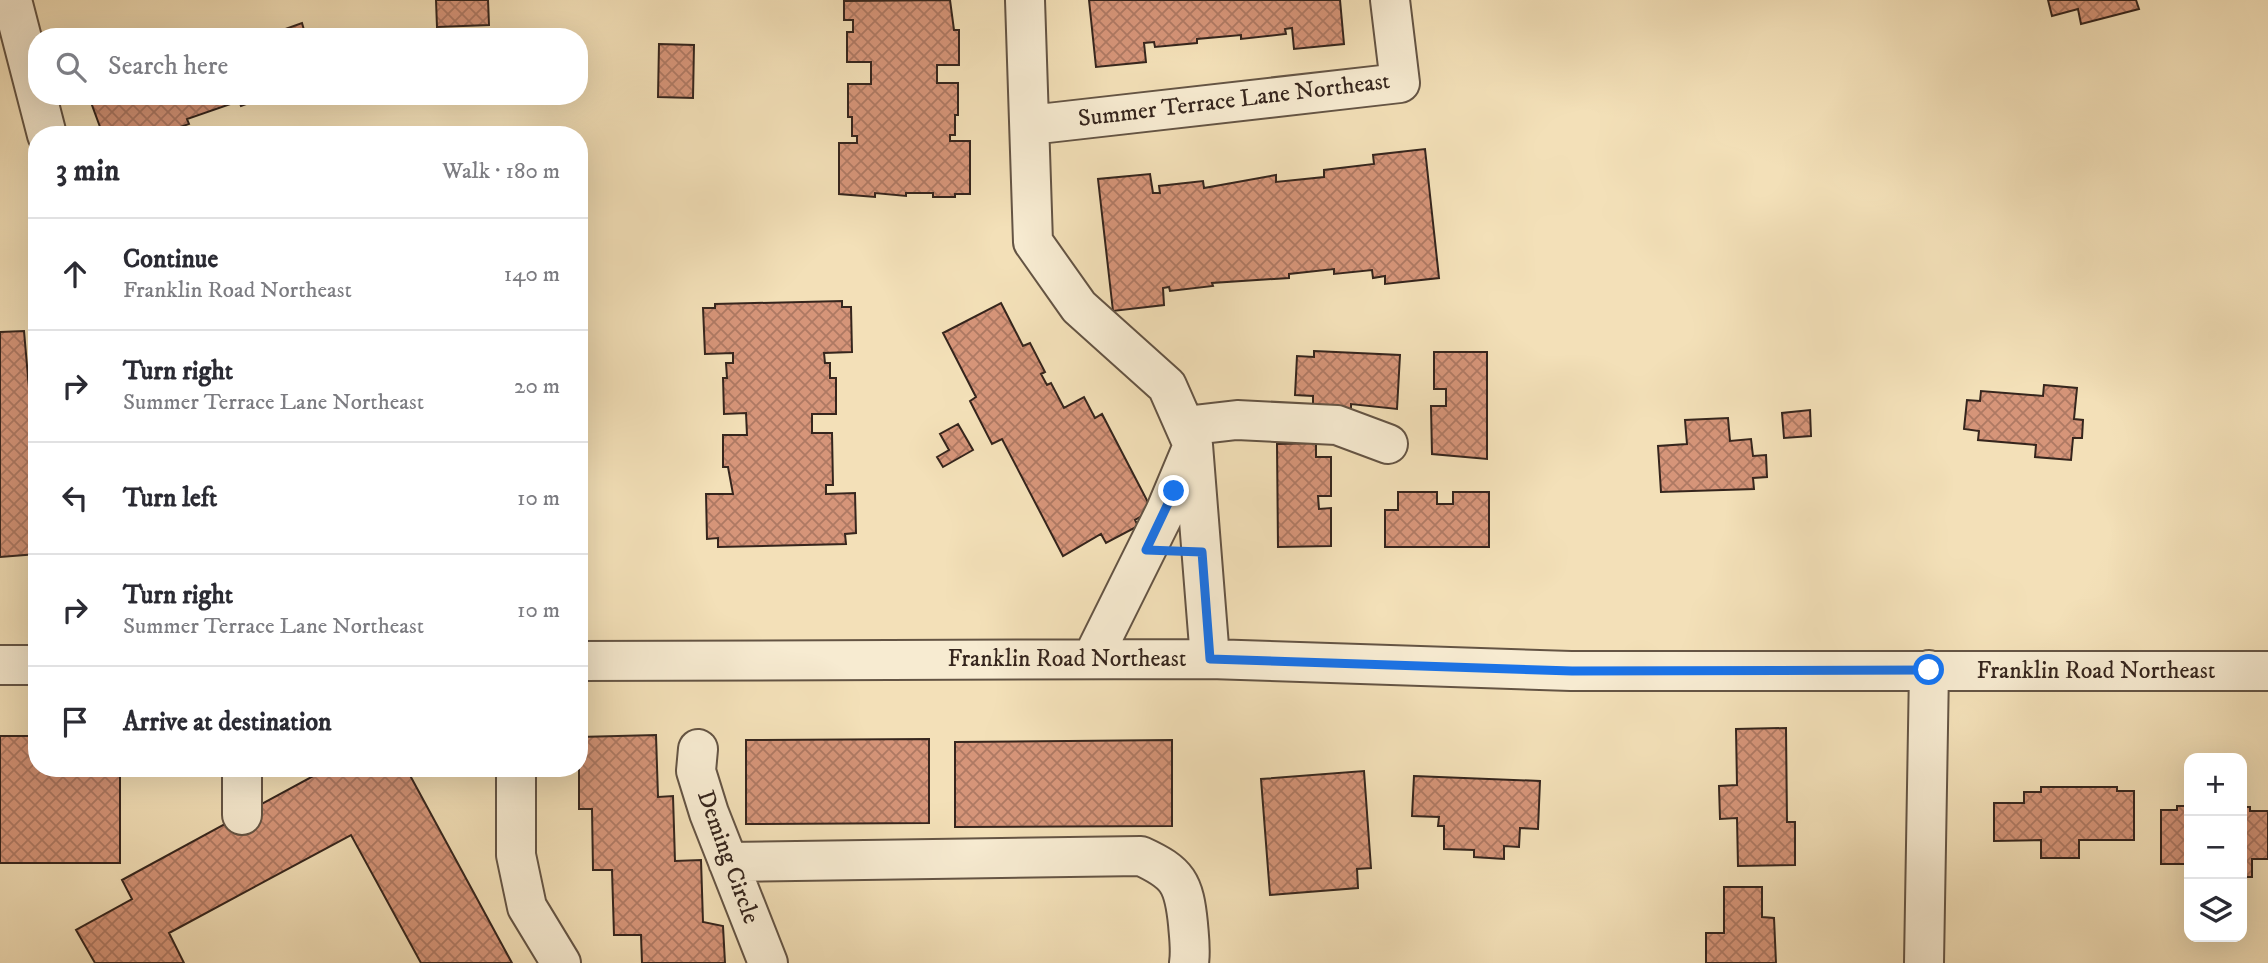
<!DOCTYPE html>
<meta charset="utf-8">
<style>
body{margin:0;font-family:"IM FELL DW Pica",serif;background:#f7f7f7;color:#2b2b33}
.controls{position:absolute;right:21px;bottom:21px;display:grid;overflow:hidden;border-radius:14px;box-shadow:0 7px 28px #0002}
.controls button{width:63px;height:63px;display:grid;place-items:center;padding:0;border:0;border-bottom:2px solid #e1e1e2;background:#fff;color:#2b2b33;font:35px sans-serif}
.stop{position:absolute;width:21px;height:21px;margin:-16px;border:5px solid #1a73e8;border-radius:50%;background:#fff}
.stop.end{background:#1a73e8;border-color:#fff;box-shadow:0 2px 7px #0008}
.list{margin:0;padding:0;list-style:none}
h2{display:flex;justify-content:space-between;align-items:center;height:91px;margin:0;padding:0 28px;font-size:30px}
h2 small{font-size:23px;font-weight:400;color:#7c7c81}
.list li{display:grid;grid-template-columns:46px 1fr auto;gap:21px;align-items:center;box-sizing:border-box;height:112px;padding:0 28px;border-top:2px solid #e1e1e2}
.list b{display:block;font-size:26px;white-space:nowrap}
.list p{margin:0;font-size:23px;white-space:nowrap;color:#7c7c81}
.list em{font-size:23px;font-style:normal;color:#7c7c81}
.icon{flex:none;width:38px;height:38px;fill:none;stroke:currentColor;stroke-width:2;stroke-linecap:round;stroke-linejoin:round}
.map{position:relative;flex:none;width:2268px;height:963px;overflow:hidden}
.search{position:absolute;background:#fff;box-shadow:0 7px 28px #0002;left:28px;top:28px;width:560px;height:77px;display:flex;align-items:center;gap:18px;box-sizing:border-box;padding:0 24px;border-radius:28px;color:#7c7c81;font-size:26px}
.panel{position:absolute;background:#fff;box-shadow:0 7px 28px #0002;left:28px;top:126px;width:560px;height:651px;border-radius:28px}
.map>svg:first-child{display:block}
.building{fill:url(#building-cross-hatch);stroke:#35251d;stroke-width:2}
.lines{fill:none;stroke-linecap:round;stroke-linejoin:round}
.minor-casing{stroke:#645444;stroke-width:42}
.minor{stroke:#f7ebd1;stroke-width:38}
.route{stroke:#1a73e8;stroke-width:9}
.labels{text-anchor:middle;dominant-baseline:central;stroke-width:5;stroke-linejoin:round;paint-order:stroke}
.street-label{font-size:24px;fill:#35251d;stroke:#f7ebd1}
</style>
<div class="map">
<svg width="2268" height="963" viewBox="0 0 2268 963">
<defs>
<pattern id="building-cross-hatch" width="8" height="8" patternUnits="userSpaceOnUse" patternTransform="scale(1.75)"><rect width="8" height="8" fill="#d69579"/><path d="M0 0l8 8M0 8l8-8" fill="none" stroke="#ae7963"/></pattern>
</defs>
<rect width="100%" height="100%" fill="#f3e0b8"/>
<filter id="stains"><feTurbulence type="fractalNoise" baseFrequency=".00286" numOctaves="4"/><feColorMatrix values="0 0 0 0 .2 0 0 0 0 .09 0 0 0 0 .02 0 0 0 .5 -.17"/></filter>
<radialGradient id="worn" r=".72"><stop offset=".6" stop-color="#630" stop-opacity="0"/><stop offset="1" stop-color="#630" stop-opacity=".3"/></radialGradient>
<path class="building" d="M436 0H488L489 25 437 27Z
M950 0 954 30H959V65H937V83H958V115H955V135H950V141H970V194H955V197H933V193H906V196L875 193V197L839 194V143H857V136H852V117H848V84H871V62H847V32H853V20H844V1Z
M1089 0H1340L1344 44 1294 49 1292 28 1285 29 1286 34 1241 39V35L1197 39V43L1155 47 1154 42 1144 43 1146 62 1096 67Z
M2048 0H2136L2139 9 2081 24 2078 9 2052 16Z
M302 23 306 37H263Z
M659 44 694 45 693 98 658 97Z
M268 96 241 106 239 101 187 119 189 124 158 135H103L89 97Z
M1425 149 1439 278 1385 284V276L1373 278 1372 270 1334 274V269L1289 274V278L1212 283 1213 286 1170 291 1169 287 1163 288 1164 305 1113 311 1098 179 1150 174 1153 193H1160L1159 186 1203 181 1204 188 1276 175V182L1324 177V170L1374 164 1373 155Z
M842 301V307H851L852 352 824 353 825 363H830V378H836V414H812V433H832L833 485H826V494L855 493 856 533 845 534 846 544 718 547V538L707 539 706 494H733L728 467H723V435H747L746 413 724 414 723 378H727L726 363H733V353L705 354 703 308H715V304Z
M1001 303 1023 346 1030 343 1045 372 1041 374 1047 385 1051 383 1064 408 1084 397 1095 418 1102 414 1152 510 1135 520 1138 526 1106 543 1101 534 1063 556 1002 439 992 444 970 401 976 397 943 333Z
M24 331 37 480V554L0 557V332Z
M1314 351 1400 355 1397 409 1351 404V409L1313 407V396L1295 395 1297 356 1314 357Z
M1434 352H1487V459L1432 454 1431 406H1446V389H1434Z
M2044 385 2077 388 2074 419 2083 420 2082 438H2073L2071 460 2035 457 2036 445 1978 440 1979 431 1964 429 1967 400 1980 401 1981 391 2043 396Z
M1810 410 1811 436 1784 438 1782 413Z
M1728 418 1730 441 1751 439 1753 456 1766 455 1767 477 1753 478 1754 489 1661 492 1658 446 1687 444 1685 420Z
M958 424 973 450 943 467 937 457 949 450 940 434Z
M1316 443V457H1331V496H1318L1319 509 1331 508V546L1278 547 1277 444Z
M1398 492H1437V504H1453V492H1489V547H1385V510H1398Z
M1786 728 1787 822H1795V865L1738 866 1737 818 1720 819 1719 786 1737 785 1736 729Z
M656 735 658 797 673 796 675 861 701 860 703 922 723 926 725 963H642L641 935H614L612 870H593L592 809H579V737Z
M0 736H37V768H120V863H0Z
M929 739V823L746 824V740Z
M1172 740V826L955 827V742Z
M328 768H406L512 963H421L351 835 169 933 184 963H95L76 930 132 899 122 880Z
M1364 771 1371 868 1357 869 1358 888 1270 895 1261 779Z
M1414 776 1540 781 1538 829 1520 828 1519 847 1504 846V859L1474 857V850L1444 849V826H1438L1439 817 1412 816Z
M2041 787H2117V791H2134V840H2079V858H2041V840L1994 841V803H2024V792H2041Z
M2177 806H2189V864H2161V810H2177Z
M2242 807H2250V811H2268V859H2252V877H2242Z
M1724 887H1762V917L1774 918 1776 963H1706V933H1724Z"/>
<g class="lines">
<defs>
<path id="minor" d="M12 0 47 135
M1025 0 1033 242 1079 307 1167 386 1193 445 1210 659
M1030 125 1400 83 1390 0
M1185 426 1237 420 1337 425 1388 444
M1092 659 1165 512 1191 450
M579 661 1210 659 1571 671H2268
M0 665H37
M698 749 696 771 709 813 768 963
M242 768V815
M516 768V855L527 907 561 963
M728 862 1141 856C1178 873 1184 883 1188 924 1189 937 1191 950 1189 963
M1924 963 1929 670"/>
</defs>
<use href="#minor" class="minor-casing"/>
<use href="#minor" class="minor"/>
</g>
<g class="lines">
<path class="route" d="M1174 491 1146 550 1202 552 1210 659 1572 671 1929 670"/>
</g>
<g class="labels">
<g class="street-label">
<text transform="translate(1234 100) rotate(-7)">Summer Terrace Lane Northeast</text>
<text x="1067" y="659">Franklin Road Northeast</text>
<text x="2096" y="671">Franklin Road Northeast</text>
<text transform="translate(728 857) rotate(70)">Deming Circle</text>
</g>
</g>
<rect width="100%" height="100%" filter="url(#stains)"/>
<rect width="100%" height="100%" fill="url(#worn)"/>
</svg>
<div class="controls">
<button>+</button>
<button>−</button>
<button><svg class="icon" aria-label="layers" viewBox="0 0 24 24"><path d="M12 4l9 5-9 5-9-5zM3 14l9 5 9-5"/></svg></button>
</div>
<div class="stop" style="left:1929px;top:670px"></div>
<div class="stop end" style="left:1174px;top:491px"></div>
<div class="search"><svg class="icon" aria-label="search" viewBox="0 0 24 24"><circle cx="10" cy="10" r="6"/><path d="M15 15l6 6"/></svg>Search here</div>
<section class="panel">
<h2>3 min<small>Walk · 180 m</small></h2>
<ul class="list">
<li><svg class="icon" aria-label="ahead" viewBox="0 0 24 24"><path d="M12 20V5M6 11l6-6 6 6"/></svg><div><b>Continue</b><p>Franklin Road Northeast</p></div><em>140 m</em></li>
<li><svg class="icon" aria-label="right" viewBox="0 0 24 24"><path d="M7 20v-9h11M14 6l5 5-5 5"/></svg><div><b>Turn right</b><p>Summer Terrace Lane Northeast</p></div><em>20 m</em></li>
<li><svg class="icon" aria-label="left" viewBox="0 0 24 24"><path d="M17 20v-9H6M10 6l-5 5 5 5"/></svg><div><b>Turn left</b></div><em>10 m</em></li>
<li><svg class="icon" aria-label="right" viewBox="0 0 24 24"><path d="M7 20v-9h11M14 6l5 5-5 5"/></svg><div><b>Turn right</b><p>Summer Terrace Lane Northeast</p></div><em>10 m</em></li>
<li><svg class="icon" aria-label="arrive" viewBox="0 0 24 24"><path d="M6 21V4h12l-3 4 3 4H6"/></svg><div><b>Arrive at destination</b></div></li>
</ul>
</section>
</div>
